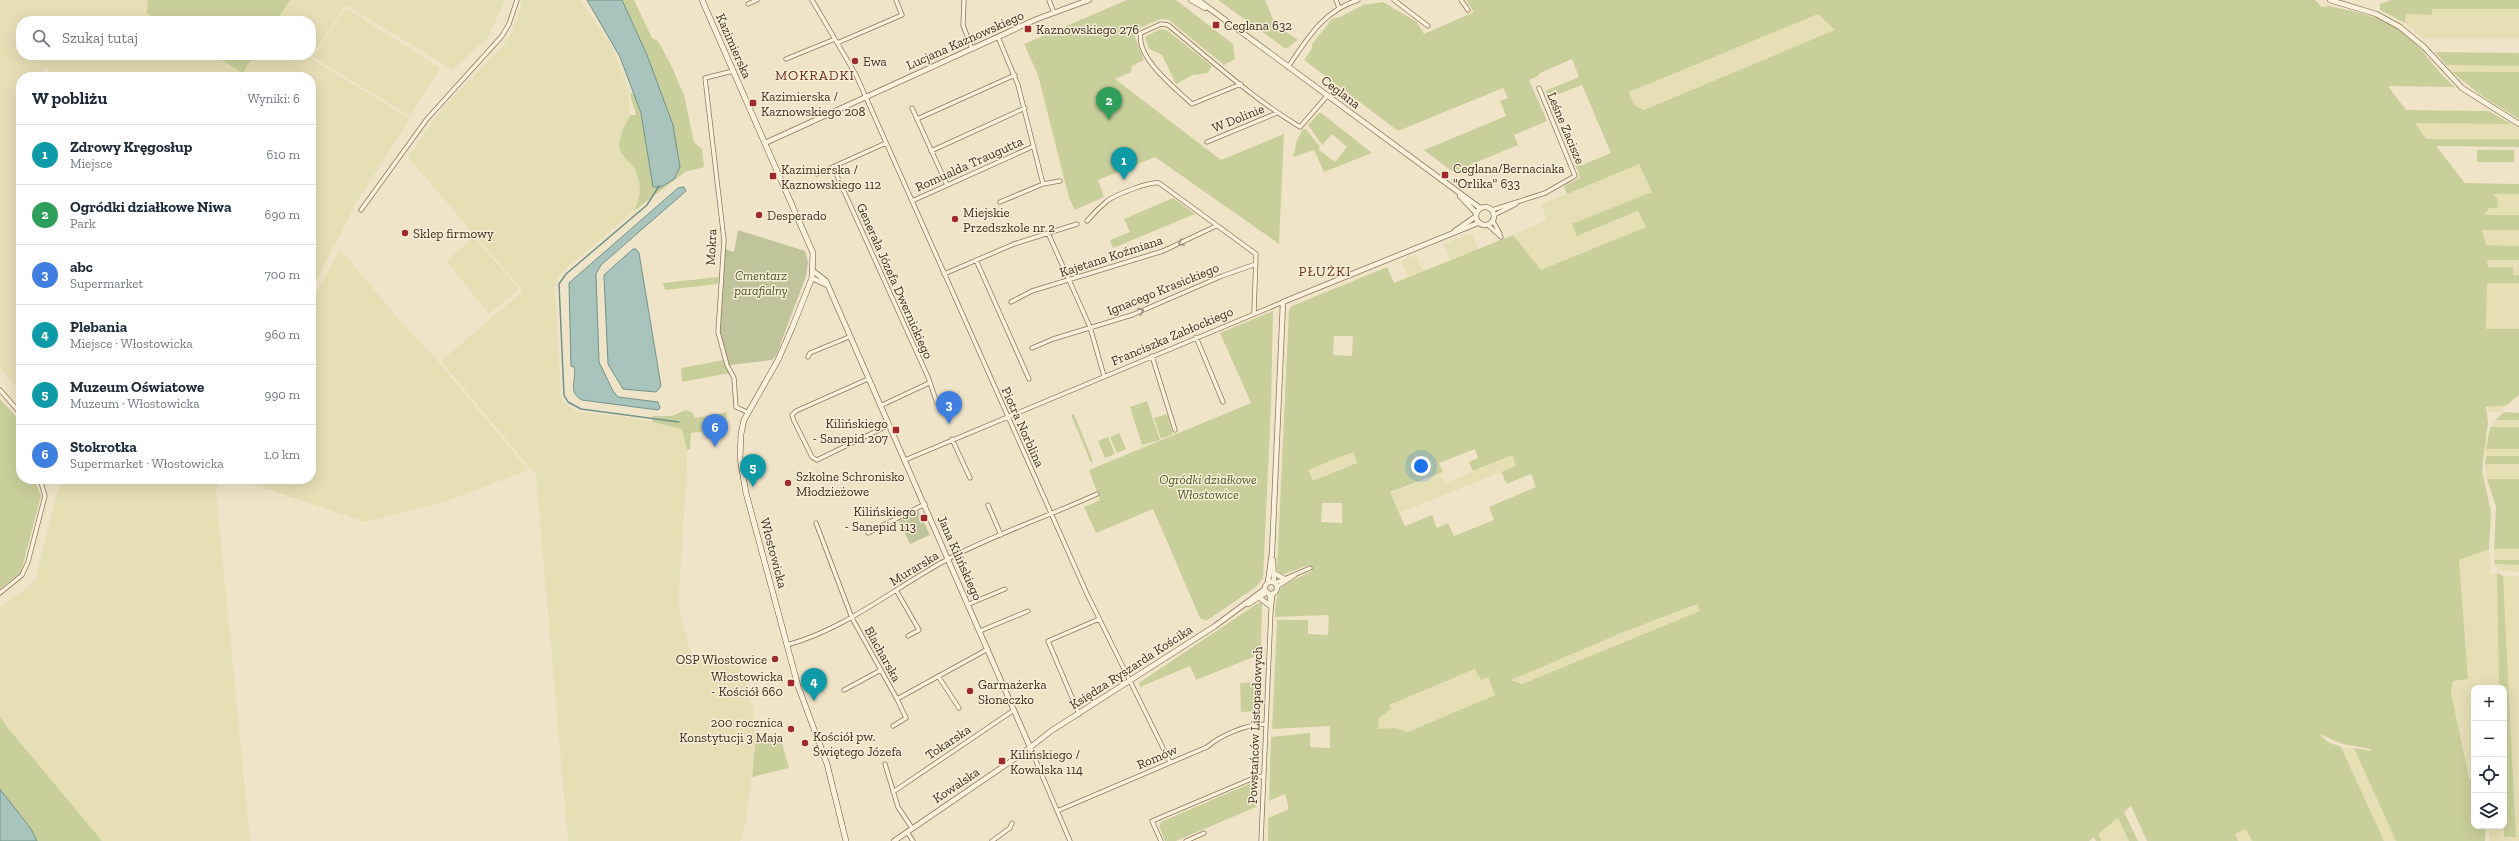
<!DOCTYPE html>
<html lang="pl">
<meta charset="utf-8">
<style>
body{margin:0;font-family:"Zilla Slab",serif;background:#f2f2f3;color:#1f2937}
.controls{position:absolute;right:12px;bottom:12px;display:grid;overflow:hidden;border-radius:8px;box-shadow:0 4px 16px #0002}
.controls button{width:36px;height:36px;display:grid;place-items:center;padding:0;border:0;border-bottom:1px solid #e0e1e3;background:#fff;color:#1f2937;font:20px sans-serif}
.you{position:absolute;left:1421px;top:466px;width:14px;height:14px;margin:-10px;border:3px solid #fff;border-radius:50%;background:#1a73e8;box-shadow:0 0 0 6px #1a73e833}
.badge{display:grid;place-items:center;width:26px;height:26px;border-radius:50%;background:#ea580c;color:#fff;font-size:13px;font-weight:700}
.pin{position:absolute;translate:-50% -33px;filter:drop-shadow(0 1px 2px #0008)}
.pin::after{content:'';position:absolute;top:21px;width:14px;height:12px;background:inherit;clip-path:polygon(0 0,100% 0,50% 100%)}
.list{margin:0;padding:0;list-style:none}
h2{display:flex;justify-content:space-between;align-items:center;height:52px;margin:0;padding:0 16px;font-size:17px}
h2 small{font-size:13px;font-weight:400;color:#747a83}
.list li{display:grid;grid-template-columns:26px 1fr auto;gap:12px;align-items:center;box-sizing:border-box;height:60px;padding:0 16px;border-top:1px solid #e0e1e3}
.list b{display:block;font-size:15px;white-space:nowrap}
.list p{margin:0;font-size:13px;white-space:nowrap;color:#747a83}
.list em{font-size:13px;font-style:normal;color:#747a83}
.icon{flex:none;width:22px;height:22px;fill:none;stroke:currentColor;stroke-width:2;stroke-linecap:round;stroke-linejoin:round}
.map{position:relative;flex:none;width:2519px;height:841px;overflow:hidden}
.search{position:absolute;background:#fff;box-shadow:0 4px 16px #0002;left:16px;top:16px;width:300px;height:44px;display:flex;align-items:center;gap:10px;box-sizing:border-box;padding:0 14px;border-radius:16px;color:#747a83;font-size:15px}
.panel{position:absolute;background:#fff;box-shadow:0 4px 16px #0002;left:16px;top:72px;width:300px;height:412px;border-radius:16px}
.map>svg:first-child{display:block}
.farmland{fill:#e6deb5;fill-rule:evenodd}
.green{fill:#c9cf9b;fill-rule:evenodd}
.cemetery{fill:#bfc49a}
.water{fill:#a9c4bc;stroke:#6f938a}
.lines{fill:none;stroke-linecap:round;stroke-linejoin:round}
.stream{stroke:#6f938a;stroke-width:1.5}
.minor-casing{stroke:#8d765c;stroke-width:5}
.tertiary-casing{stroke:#8d765c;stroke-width:6}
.secondary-casing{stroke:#6f573f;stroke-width:6}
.minor{stroke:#faf1dc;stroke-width:3.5}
.tertiary{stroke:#faf1dc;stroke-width:4.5}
.secondary{stroke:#faf1dc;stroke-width:5}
.oneway{stroke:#9c907e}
.poi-dot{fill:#9e2a2b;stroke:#f7eed8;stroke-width:1.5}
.labels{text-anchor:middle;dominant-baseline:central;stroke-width:3;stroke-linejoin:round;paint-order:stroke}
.poi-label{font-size:13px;fill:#3d2e20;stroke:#f7eed8;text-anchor:start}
.street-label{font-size:13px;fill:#3d2e20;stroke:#f7eed8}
.park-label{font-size:13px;font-style:italic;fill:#4d5a26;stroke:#f7eed8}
.neighbourhood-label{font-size:14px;letter-spacing:1px;fill:#6b2e1e;stroke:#f7eed8}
</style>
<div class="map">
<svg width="2519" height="841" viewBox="0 0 2519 841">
<rect width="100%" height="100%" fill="#f0e4c8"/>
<path class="farmland" d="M0 0H505L488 37 453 70 346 5 310 58 410 119 356 203 311 291V77H58L45 68 40 77H21V392L6 377 0 367ZM21 21H311V55H21Z
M522 0H580L611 45 628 87 630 115 619 143 620 150 632 164 638 178 641 192 639 201 634 211 561 273 557 280 555 288 561 397 567 405 578 412 628 417 683 429 687 450V470L678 606 689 647 695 659 737 655 753 708 756 736 746 823 740 841H568L536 475 441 361 523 291 408 157 446 104 501 48 513 31Z
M346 8 440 68 410 116 313 57Z
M2432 9H2519V38H2422L2405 23 2406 14 2431 15Z
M1818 14 1835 30 1644 110 1634 105 1629 92Z
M2446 65 2519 66V72H2452Z
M2414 123 2511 124 2519 129V139H2426Z
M1639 163 1652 192 1577 236 1639 211 1646 227 1541 270 1513 235 1547 220 1541 205Z
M2493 194H2519V215H2484L2495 199Z
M2482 230H2519V246L2486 245Z
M1468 234H1472L1478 249 1450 260 1444 244Z
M474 237 519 289 489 314 446 261Z
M340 249 402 323 436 359 528 470 444 502 365 522 238 479H311V303Z
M1416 255 1423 271 1408 277 1401 261Z
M2487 260H2519V275H2513L2512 267H2487Z
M2487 282 2519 283V329H2486Z
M2507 405 2500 412H2489L2488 406Z
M2496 420H2519V427H2490Z
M2486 449H2519V456H2486Z
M1353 452 1357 463 1313 481 1308 470Z
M1512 455 1517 466 1399 513 1390 493 1440 474 1444 484Z
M2485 464H2519V479H2487Z
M64 479H219L216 493 250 841H102L0 717V608L35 581 57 493Z
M2489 549 2491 574 2497 573 2499 688H2474V775L2468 773 2451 692 2453 681 2468 679 2459 560Z
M2494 549H2519V560H2494Z
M2495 564 2519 565V572L2498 570Z
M2503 576H2519V841H2489V826H2504V837H2516Z
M1697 604 1700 612 1522 684 1510 680 1621 633Z
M1476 669 1488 677 1495 695 1408 732 1394 728 1378 729 1379 718 1390 709 1388 705Z
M2341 747 2354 748 2396 841H2384Z
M2118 818 2129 841H2101L2098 834Z
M2246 829 2252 841H2238L2235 834Z"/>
<path class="green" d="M148 0H290L276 21H160L147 13Z
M622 0H634L652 38 658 41 671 65 684 95 694 142 702 149 704 167 685 172 634 211C642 195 642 180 632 165 628 160 622 156 620 150 616 141 626 124 630 115H636L630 94 633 93 641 113 652 181 673 125 647 55Z
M1127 0H1176L1233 44 1235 59 1224 65 1169 20 1161 19 1137 29 1135 37 1144 60 1132 66 1131 72 1115 79 1221 160 1284 134 1279 244 1155 157 1098 180 1104 197 1075 210 1069 198 1038 75 1024 44Z
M1218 0H1265L1275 24 1298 40 1286 49Z
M1466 0H2315L2322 7 2329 6C2357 12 2387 17 2409 37 2426 52 2437 73 2455 87L2388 86 2406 110 2489 111 2511 124 2415 123 2426 139H2519V147L2436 146 2465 183 2519 184V194H2493L2498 200 2497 208H2489L2484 215H2519V230H2482L2486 245 2519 246V260H2487L2488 267H2513V275H2519V283H2487L2486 329H2519V395L2507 405 2486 407 2488 422 2482 471 2491 512 2489 549 2459 560 2468 679 2453 681 2451 692 2469 778 2474 779V826H2486L2485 841H2396L2354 748 2371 751V749L2342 744 2318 733 2328 742 2341 747 2384 841H2252L2246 829 2235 834 2238 841H2147L2131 806 2124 812 2138 841H2129L2118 818 2098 834 2101 841H2096L2094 837 2089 841H1268V818L1289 809 1285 794 1269 801 1271 737 1310 733V747L1330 748V726L1272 729 1277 620H1308V634L1328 635 1329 615 1275 617C1276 582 1283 586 1312 571L1309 565 1284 574 1279 572 1277 569 1289 310 1292 306 1387 267 1394 283 1513 235 1541 270 1646 227 1638 211 1577 236 1572 224 1652 192 1639 164 1567 194 1564 186 1580 178 1575 163 1582 165 1611 153 1582 85 1548 98 1545 91 1579 77 1572 59 1540 73 1538 76 1529 80 1547 121 1514 135 1518 145 1453 172 1424 150 1506 116 1500 101 1508 98 1503 88 1398 131 1304 60 1312 49V44L1332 19 1340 17 1363 5 1383 2 1417 22 1424 34 1474 12ZM1818 14 1835 30 1644 110 1634 105 1629 92ZM1334 336H1353L1352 356 1333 355ZM1475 449 1478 458 1469 462 1473 471 1512 455 1516 466 1501 472 1507 484 1531 474 1536 487 1489 507 1494 520 1454 536 1448 523 1437 528 1432 515 1405 526 1390 492 1443 472 1439 463ZM1353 452 1357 463 1313 481 1308 470ZM1322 503H1342V523L1321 522ZM1697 604 1700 611 1522 684 1511 680 1621 633ZM1475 669 1481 680 1488 677 1495 695 1408 732 1394 728 1378 729 1379 718 1391 709 1389 705Z
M2392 0H2519V9H2432V15L2406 14 2405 23 2380 10V4Z
M1160 29 1168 31 1212 66 1208 73 1193 75 1176 84 1162 55 1149 49 1145 37Z
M2435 52 2519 53V66L2446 65Z
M214 55H254L243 73Z
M2452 72H2519V119L2479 94Z
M1320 112 1372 153 1324 172 1314 150 1293 157 1297 140 1303 129H1306L1320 147 1318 149 1335 162 1347 147 1332 134 1322 145 1308 125Z
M2477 150H2514V162H2477Z
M1173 198 1195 214 1113 248 1110 240 1130 232 1124 219Z
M719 277 718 284 665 290 663 283Z
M1273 311 1271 406 1263 578 1256 587 1206 621 1200 618 1153 509 1096 533 1084 507 1100 500 1089 470 1251 403 1220 333Z
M724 360 729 373 682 382 681 368Z
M0 399 21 422V479H34L41 496 21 572 0 589Z
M1147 401 1160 440 1142 445 1130 407Z
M686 410 692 412 695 418 727 412 726 428 691 433 690 449 687 450 682 429 652 422 653 416H672Z
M2504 412 2519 413V420H2496Z
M1074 414 1093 461 1091 463 1071 415Z
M1167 414 1173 434 1161 439 1154 418Z
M2490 427H2519V449H2486Z
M1119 433 1126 449 1117 453 1110 437Z
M1108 437 1115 454 1105 458 1098 441Z
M2486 456H2519V464H2485Z
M2487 479H2519V549H2494L2496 507Z
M2494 560H2519V565L2495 564Z
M2497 573 2503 576 2516 837H2504V688H2499Z
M1258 603H1262L1261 654 1196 680 1190 666 1140 687 1139 683Z
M1257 682 1258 711 1241 712 1240 683Z
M0 717 9 729 102 841H37L31 829 0 789Z
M756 736H780L789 768 752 777Z
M1256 781V807L1176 841H1165L1159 826 1161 822Z"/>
<path class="cemetery" d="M738 230 805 251 808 262 806 276 776 356 772 360 729 365 718 329 725 249 734 252Z
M918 510 930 535 910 544 898 519Z"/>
<path class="water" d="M587 0H622L647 55 673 125 680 167 674 179 661 187H653L641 113 620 57Z
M684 187 686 191 601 265 596 274 599 362 613 391 618 397 658 402 660 408 658 410 582 400C567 392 577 380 574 367L571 366 569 283 678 188Z
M633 249H636L639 253 661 386 656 392 623 389 608 364 604 275Z
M0 789 31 829 37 841H0Z"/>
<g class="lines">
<path class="stream" d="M659 186 647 205 566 274 559 284 564 395 568 402 581 409 679 422"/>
<defs>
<path id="minor" d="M812 0 856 75 1087 594 1170 762
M964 0 963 25 972 49
M1049 0 1054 13
M1336 0 1339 8
M1394 0 1428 26
M1461 0 1468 10
M748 4 757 0
M998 37 1018 85 1043 184
M837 43 902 15 896 0
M786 59 835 39
M1288 67C1308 38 1323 11 1358 0
M733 71 705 78 724 240 718 332 727 365 734 378 736 407 747 412
M1241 84 1192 104C1176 89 1135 57 1141 33L1161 24 1168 25C1211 60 1252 98 1300 127L1327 96
M912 108 947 185
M917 119 1015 75
M1207 142 1277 113
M931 151 1025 108
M833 167 928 377 937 403
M817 174 886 143
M912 201 1034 146
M1000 202 1043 184 1060 181
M361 210 427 119 502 36 509 24 517 0
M1492 210 1545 193 1575 176 1539 88
M1494 215 1516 204
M1087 221C1093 214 1100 207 1107 201 1115 195 1150 181 1159 183L1256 254 1254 313
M1493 221 1500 234
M1488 225 1501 237
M1048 233 1090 327 1104 376
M976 260 1029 379
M944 274 1014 244 1077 224
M1011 302 1032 291 1163 251 1216 226
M1196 337 1223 402
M1032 348 1053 339 1132 315 1222 276 1256 264
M1152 356 1175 430
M808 357 810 353 849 337
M868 379 796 411 792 415 794 421 812 457 817 460 889 425
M0 390 21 414
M880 406 929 383
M952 439 970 478
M905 460 1283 302
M988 505 1001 535
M816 523 852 618 897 699
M868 533 925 504
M1275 583 1310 568
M1277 587 1295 575
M896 590 919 630 908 636
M0 593 22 575 28 562 45 496 40 479
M1269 593 1270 606
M969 604 1005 589
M980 631 1028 611
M787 645C848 628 895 587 950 558 998 533 1049 516 1097 494
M938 676 959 708
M844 690 881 670
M1079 714 1048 641 1099 619
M893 726 906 718 897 699 988 649
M1030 747 1070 841
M885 764 898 807 912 828
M893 792 1014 710
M1057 811 1207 747C1221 735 1247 724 1266 724
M907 832 913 841
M992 841 1010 828 1012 823
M1161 841 1152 821 1256 777 1264 776
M1186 841 1204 833
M1261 841 1271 610 1273 593"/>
<path id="tertiary" d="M1191 0 1205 8
M1198 0 1480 208
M2330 0 2376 14 2400 27 2424 47 2462 88 2519 124
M765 143 1037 19 1089 0
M1460 196 1476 213
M1476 216a9 9 0 1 1 18 0a9 9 0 1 1-18 0Z
M1455 231 1475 217
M813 271 826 281 1030 747
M812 278 827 285
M1273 560 1274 582
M1274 573 1283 578
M1268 582 1272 553 1283 302 1478 223
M1265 588a6 6 0 1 1 12 0a6 6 0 1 1-12 0Z
M1260 598 1269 605
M1248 604 1267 592
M894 841 1023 753 1051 731 1215 626 1265 589"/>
<path id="secondary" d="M702 0 813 253 812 278 792 328 778 360 744 420 741 434 740 458 746 493 798 686 827 764 846 841"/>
</defs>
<use href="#minor" class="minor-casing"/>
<use href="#tertiary" class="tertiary-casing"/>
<use href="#secondary" class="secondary-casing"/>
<use href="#minor" class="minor"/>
<use href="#tertiary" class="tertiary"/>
<use href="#secondary" class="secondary"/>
</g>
<defs><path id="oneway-chevron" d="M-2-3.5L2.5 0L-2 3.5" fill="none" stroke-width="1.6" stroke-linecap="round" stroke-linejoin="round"/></defs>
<g class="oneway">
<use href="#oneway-chevron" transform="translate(1181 243) rotate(155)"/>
<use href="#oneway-chevron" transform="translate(1141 311) rotate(-23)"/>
</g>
<g class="poi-dot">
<rect x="1212" y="21" width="8" height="8" rx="2"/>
<rect x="1024" y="25" width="8" height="8" rx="2"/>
<circle cx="855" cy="61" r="4"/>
<rect x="749" y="99" width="8" height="8" rx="2"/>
<rect x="1441" y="171" width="8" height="8" rx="2"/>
<rect x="769" y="172" width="8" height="8" rx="2"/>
<circle cx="759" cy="215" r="4"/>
<circle cx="955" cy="219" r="4"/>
<circle cx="405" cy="233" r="4"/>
<rect x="892" y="426" width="8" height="8" rx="2"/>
<circle cx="788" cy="483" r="4"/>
<rect x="920" y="514" width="8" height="8" rx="2"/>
<circle cx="775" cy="659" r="4"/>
<rect x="787" y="679" width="8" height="8" rx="2"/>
<circle cx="970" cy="691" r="4"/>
<circle cx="791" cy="729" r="4"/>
<circle cx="805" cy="743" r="4"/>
<rect x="998" y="757" width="8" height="8" rx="2"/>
</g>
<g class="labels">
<g class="poi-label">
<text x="1224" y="25">Ceglana 632</text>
<text x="1036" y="29">Kaznowskiego 276</text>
<text x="863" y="61">Ewa</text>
<text x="761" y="96">Kazimierska /<tspan x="761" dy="15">Kaznowskiego 208</tspan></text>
<text x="1453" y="168">Ceglana/Bernaciaka<tspan x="1453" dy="15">"Orlika" 633</tspan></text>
<text x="781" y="169">Kazimierska /<tspan x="781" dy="15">Kaznowskiego 112</tspan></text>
<text x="963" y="212">Miejskie<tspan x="963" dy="15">Przedszkole nr 2</tspan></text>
<text x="767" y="215">Desperado</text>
<text x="413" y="233">Sklep firmowy</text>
<text x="888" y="423" text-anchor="end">Kilińskiego<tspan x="888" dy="15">- Sanepid 207</tspan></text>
<text x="796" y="476">Szkolne Schronisko<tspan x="796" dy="15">Młodzieżowe</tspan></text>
<text x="916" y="511" text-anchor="end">Kilińskiego<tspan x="916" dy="15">- Sanepid 113</tspan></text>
<text x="767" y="659" text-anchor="end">OSP Włostowice</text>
<text x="783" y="676" text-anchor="end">Włostowicka<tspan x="783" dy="15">- Kościół 660</tspan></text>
<text x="978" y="684">Garmażerka<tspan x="978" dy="15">Słoneczko</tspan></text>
<text x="783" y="722" text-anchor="end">200 rocznica<tspan x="783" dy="15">Konstytucji 3 Maja</tspan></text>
<text x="813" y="736">Kościół pw.<tspan x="813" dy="15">Świętego Józefa</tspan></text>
<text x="1010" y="754">Kilińskiego /<tspan x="1010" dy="15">Kowalska 114</tspan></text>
</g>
<g class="street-label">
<text transform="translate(965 40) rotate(-24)">Lucjana Kaznowskiego</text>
<text transform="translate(734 46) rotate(66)">Kazimierska</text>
<text transform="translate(1341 92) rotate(37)">Ceglana</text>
<text transform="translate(1238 118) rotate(-22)">W Dolinie</text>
<text transform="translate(1566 128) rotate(67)">Leśne Zacisze</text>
<text transform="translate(969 164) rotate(-24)">Romualda Traugutta</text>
<text transform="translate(711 247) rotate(-87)">Mokra</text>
<text transform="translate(1111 256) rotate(-18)">Kajetana Koźmiana</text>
<text transform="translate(895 281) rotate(66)">Generała Józefa Dwernickiego</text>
<text transform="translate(1163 289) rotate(-22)">Ignacego Krasickiego</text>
<text transform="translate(1172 336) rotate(-23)">Franciszka Zabłockiego</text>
<text transform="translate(1023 427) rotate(66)">Piotra Norblina</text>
<text transform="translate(774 553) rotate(75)">Włostowicka</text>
<text transform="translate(960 558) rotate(66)">Jana Kilińskiego</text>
<text transform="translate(914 568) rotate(-31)">Murarska</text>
<text transform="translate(883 654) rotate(61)">Blacharska</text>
<text transform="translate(1131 667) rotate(-33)">Księdza Ryszarda Kościka</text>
<text transform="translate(1255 725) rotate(-88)">Powstańców Listopadowych</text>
<text transform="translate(948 742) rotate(-34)">Tokarska</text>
<text transform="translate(1157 757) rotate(-23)">Romów</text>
<text transform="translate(956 785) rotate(-34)">Kowalska</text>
</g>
<g class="park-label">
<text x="761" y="275">Cmentarz<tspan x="761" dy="15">parafialny</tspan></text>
<text x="1208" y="479">Ogródki działkowe<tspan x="1208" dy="15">Włostowice</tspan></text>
</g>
<g class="neighbourhood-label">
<text x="815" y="75">MOKRADKI</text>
<text x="1325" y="271">PŁUŻKI</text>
</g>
</g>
</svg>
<div class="controls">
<button>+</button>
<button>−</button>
<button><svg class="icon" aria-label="locate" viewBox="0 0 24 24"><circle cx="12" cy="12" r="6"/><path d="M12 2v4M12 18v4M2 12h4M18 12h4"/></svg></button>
<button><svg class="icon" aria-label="layers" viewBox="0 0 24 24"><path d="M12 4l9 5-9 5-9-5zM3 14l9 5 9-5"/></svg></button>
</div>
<div class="you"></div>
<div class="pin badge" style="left:1124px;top:180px;background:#0f9aa8">1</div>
<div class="pin badge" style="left:1109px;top:120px;background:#2e9e5b">2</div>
<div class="pin badge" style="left:949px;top:424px;background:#3f7fe0">3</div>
<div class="pin badge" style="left:814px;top:701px;background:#0f9aa8">4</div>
<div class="pin badge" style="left:753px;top:487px;background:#0f9aa8">5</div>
<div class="pin badge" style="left:715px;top:447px;background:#3f7fe0">6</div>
<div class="search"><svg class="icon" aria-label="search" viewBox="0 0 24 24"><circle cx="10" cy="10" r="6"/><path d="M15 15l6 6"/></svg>Szukaj tutaj</div>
<section class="panel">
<h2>W pobliżu<small>Wyniki: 6</small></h2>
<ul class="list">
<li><span class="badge" style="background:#0f9aa8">1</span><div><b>Zdrowy Kręgosłup</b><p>Miejsce</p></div><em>610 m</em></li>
<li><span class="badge" style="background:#2e9e5b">2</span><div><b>Ogródki działkowe Niwa</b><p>Park</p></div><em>690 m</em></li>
<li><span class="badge" style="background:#3f7fe0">3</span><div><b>abc</b><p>Supermarket</p></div><em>700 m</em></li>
<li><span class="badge" style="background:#0f9aa8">4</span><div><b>Plebania</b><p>Miejsce · Włostowicka</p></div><em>960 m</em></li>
<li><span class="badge" style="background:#0f9aa8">5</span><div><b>Muzeum Oświatowe</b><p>Muzeum · Włostowicka</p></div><em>990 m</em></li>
<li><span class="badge" style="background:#3f7fe0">6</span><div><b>Stokrotka</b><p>Supermarket · Włostowicka</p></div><em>1.0 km</em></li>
</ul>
</section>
</div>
